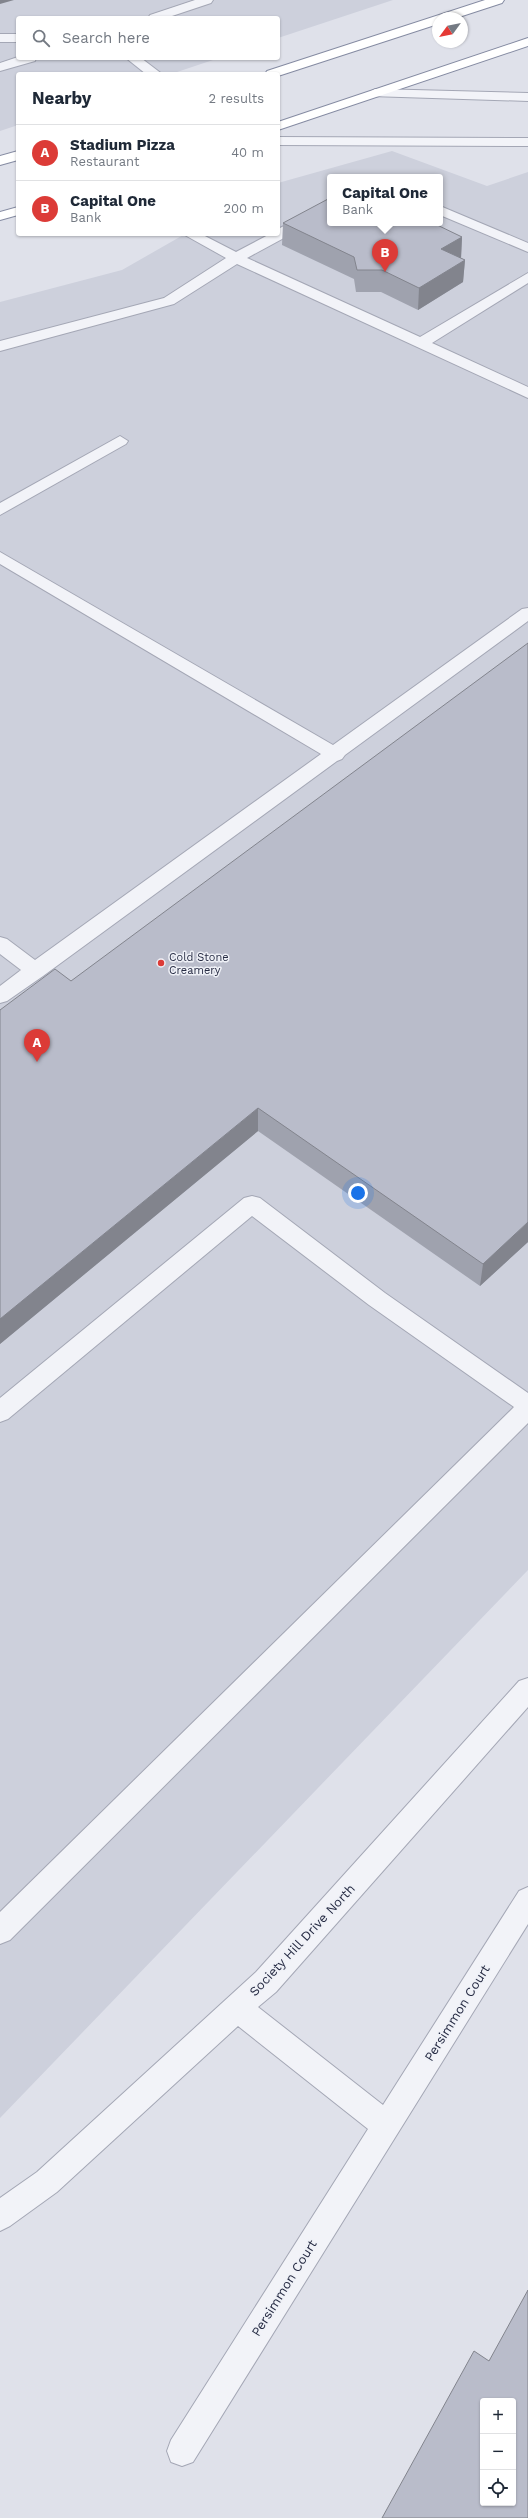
<!DOCTYPE html>
<meta charset="utf-8">
<style>
body{margin:0;font-family:"Work Sans",sans-serif;background:#f2f2f3;color:#1f2937}
.controls{position:absolute;right:12px;bottom:12px;display:grid;overflow:hidden;border-radius:4px;box-shadow:0 1px 3px #0004}
.controls button{width:36px;height:36px;display:grid;place-items:center;padding:0;border:0;border-bottom:1px solid #e0e1e3;background:#fff;color:#1f2937;font:20px sans-serif}
.compass{position:absolute;left:432px;top:12px;width:36px;height:36px;border-radius:50%;background:#fff;box-shadow:0 1px 3px #0004;rotate:237deg}
.you{position:absolute;left:358px;top:1193px;width:14px;height:14px;margin:-10px;border:3px solid #fff;border-radius:50%;background:#1a73e8;box-shadow:0 0 0 6px #1a73e833}
.badge{display:grid;place-items:center;width:26px;height:26px;border-radius:50%;background:#dc3b37;color:#fff;font-size:13px;font-weight:700}
.pin{position:absolute;translate:-50% -33px;filter:drop-shadow(0 1px 2px #0008)}
.pin::after{content:'';position:absolute;top:21px;width:14px;height:12px;background:inherit;clip-path:polygon(0 0,100% 0,50% 100%)}
.popup{position:absolute;left:327px;top:174px;width:116px;height:52px;box-sizing:border-box;display:grid;place-content:center;border-radius:4px;background:#fff;filter:drop-shadow(0 1px 3px #0005);font-size:13px;white-space:nowrap;color:#747a83}
.popup b{font-size:15px;color:#1f2937}
.popup::after{content:'';position:absolute;left:50%;top:100%;margin-left:-8px;border:8px solid transparent;border-top-color:#fff}
.list{margin:0;padding:0;list-style:none}
h2{display:flex;justify-content:space-between;align-items:center;height:52px;margin:0;padding:0 16px;font-size:17px}
h2 small{font-size:13px;font-weight:400;color:#747a83}
.list li{display:grid;grid-template-columns:26px 1fr auto;gap:12px;align-items:center;box-sizing:border-box;height:56px;padding:0 16px;border-top:1px solid #e0e1e3}
.list b{display:block;font-size:15px;white-space:nowrap}
.list p{margin:0;font-size:13px;white-space:nowrap;color:#747a83}
.list em{font-size:13px;font-style:normal;color:#747a83}
.icon{flex:none;width:22px;height:22px;fill:none;stroke:currentColor;stroke-width:2;stroke-linecap:round;stroke-linejoin:round}
.map{position:relative;flex:none;width:528px;height:2518px;overflow:hidden}
.search{position:absolute;background:#fff;box-shadow:0 1px 3px #0004;left:16px;top:16px;width:264px;height:44px;display:flex;align-items:center;gap:10px;box-sizing:border-box;padding:0 14px;border-radius:4px;color:#747a83;font-size:15px}
.panel{position:absolute;background:#fff;box-shadow:0 1px 3px #0004;left:16px;top:72px;width:264px;height:164px;border-radius:4px}
.map>svg:first-child{display:block}
.built{fill:#cdd0dc;fill-rule:evenodd}
.lines{fill:none;stroke-linecap:round;stroke-linejoin:round}
.minor-casing{stroke:#a4a7b5;stroke-width:2}
.highway-casing{stroke:#858ba2;stroke-width:2}
.minor{fill:#f2f3f8;fill-rule:evenodd}
.highway{fill:#fff;fill-rule:evenodd}
.wall{fill:#9fa2ae}
.shaded-wall{fill:#82848d}
.building{fill:#b9bcca;stroke:#82848d;fill-rule:evenodd}
.poi-dot{fill:#dc3b37;stroke:#eff1f7;stroke-width:1.5}
.labels{text-anchor:middle;dominant-baseline:central;stroke-width:3;stroke-linejoin:round;paint-order:stroke}
.poi-label{font-size:11px;fill:#262b43;stroke:#eff1f7;text-anchor:start}
.near-street-label{font-size:13px;fill:#262b43;stroke:#eff1f7}
</style>
<div class="map">
<svg width="528" height="2518" viewBox="0 0 528 2518">
<rect width="100%" height="100%" fill="#dfe1ea"/>
<path class="built" d="M0 0H393L278 38V18H18V58H219L171 74H18V125L0 131Z
M392 151 487 186 528 172V1570L0 2118V302L122 270 185 234H278V183ZM330 177H440V223H330Z"/>
<g class="lines">
<defs>
<path id="minor" d="M195 0H213L211 3 166 18H148L150 15Z
M0 34H18V42H0Z
M18 57 36 58 35 61 0 71V63Z
M126 58H141L162 74H146Z
M375 89 528 93V101L370 96 368 93Z
M278 137 528 138V146L278 145Z
M330 203V213L247 258 420 337 528 273V283L432 343 528 387V398L237 264 174 304 0 351V341L164 298 226 258 183 234H201L236 252 270 234H278V229Z
M440 206 528 243V252L440 215Z
M120 436 128 441 126 444 0 515V503Z
M0 552 333 745 522 609 528 608V621L345 755 342 759 337 761 43 976 7 1001 0 1003V986L21 970 0 954V937L7 939 35 960 321 754 0 564Z
M252 1196 260 1198 385 1293 528 1393V1423L10 1940 0 1944V1912L514 1407 369 1305 252 1216 8 1419 0 1422V1398L244 1198Z
M528 1678V1707L276 1992 258 2007 383 2105 519 1891 528 1887V1924L193 2462 182 2466 171 2462 167 2451 171 2440 368 2129 238 2026 57 2192 10 2226 0 2231V2198L37 2172 256 1972 519 1681Z"/>
<path id="highway" d="M485 0H504L502 3 456 18H438V24L278 76V74H265L267 71Z
M528 38V46L278 130V122Z
M18 151V160L0 165V156Z
M18 207V215L0 220V212Z"/>
</defs>
<use href="#minor" class="minor-casing"/>
<use href="#highway" class="highway-casing"/>
<use href="#minor" class="minor"/>
<use href="#highway" class="highway"/>
</g>
<path class="wall" d="M283 223 385 225 462 237 461 258 465 260 463 282 418 310 381 292H356L354 279 282 245Z
M71 981 528 1242 480 1286 258 1131 0 1344V1010Z"/>
<path class="shaded-wall" d="M0 0H14L0 4Z
M462 237 461 258 441 249Z
M465 260 463 282 418 310 419 288Z
M258 1108V1131L0 1344V1319Z
M528 1222V1242L480 1286 483 1264Z"/>
<path class="building" d="M328 199H330V223H381L385 225 387 223H433L462 237 441 249 465 260 419 288 382 270H357L354 257 283 223Z
M528 643V1222L483 1264 258 1108 0 1319V1010L55 969 71 981Z
M528 2290V2518H382L474 2351 489 2361ZM483 2401H513V2503H483Z"/>
<circle class="poi-dot" cx="161" cy="963" r="4"/>
<g class="labels">
<g class="poi-label">
<text x="169" y="957">Cold Stone<tspan x="169" dy="13">Creamery</tspan></text>
</g>
<g class="near-street-label">
<text transform="translate(302 1940) rotate(-47)">Society Hill Drive North</text>
<text transform="translate(457 2013) rotate(-58)">Persimmon Court</text>
<text transform="translate(284 2288) rotate(-58)">Persimmon Court</text>
</g>
</g>
</svg>
<div class="controls">
<button>+</button>
<button>−</button>
<button><svg class="icon" aria-label="locate" viewBox="0 0 24 24"><circle cx="12" cy="12" r="6"/><path d="M12 2v4M12 18v4M2 12h4M18 12h4"/></svg></button>
</div>
<svg class="compass" viewBox="-18 -18 36 36"><path d="M0-13l5 13h-10z" fill="#e53935"/><path d="M0 13l5-13h-10z" fill="#747a83"/></svg>
<div class="you"></div>
<div class="pin badge" style="left:37px;top:1062px">A</div>
<div class="pin badge" style="left:385px;top:272px">B</div>
<div class="popup"><b>Capital One</b>Bank</div>
<div class="search"><svg class="icon" aria-label="search" viewBox="0 0 24 24"><circle cx="10" cy="10" r="6"/><path d="M15 15l6 6"/></svg>Search here</div>
<section class="panel">
<h2>Nearby<small>2 results</small></h2>
<ul class="list">
<li><span class="badge">A</span><div><b>Stadium Pizza</b><p>Restaurant</p></div><em>40 m</em></li>
<li><span class="badge">B</span><div><b>Capital One</b><p>Bank</p></div><em>200 m</em></li>
</ul>
</section>
</div>
